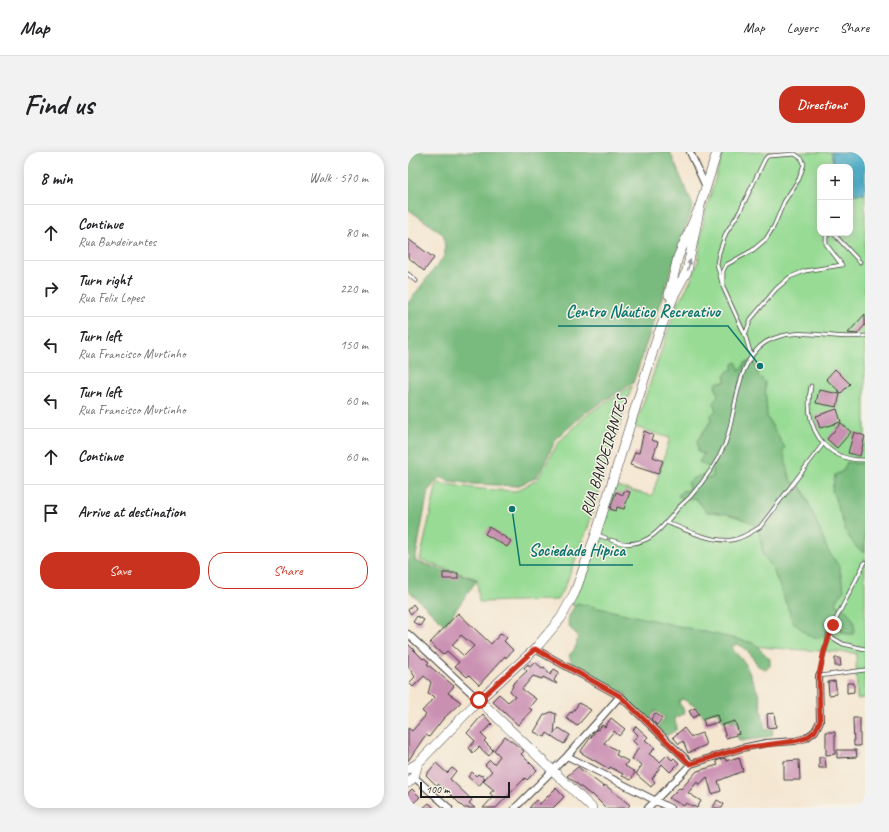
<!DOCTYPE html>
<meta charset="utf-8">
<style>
body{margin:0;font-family:Caveat,sans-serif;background:#f2f2f2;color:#202124}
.controls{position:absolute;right:12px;top:12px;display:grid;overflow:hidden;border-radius:8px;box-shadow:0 2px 10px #0003}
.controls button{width:36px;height:36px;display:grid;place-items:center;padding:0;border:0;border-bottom:1px solid #e0e0e0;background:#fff;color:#202124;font:20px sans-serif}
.scale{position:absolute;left:12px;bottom:10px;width:90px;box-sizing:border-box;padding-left:4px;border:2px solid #1c1c1c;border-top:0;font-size:11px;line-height:14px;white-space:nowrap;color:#1c1c1c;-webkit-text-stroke:3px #f7f3e8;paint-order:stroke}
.stop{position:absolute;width:12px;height:12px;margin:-9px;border:3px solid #c8321e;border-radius:50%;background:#fff}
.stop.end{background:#c8321e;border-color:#fff;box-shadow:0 1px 4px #0008}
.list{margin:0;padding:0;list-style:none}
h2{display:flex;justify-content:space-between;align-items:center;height:52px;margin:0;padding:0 16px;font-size:17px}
h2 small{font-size:13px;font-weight:400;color:#757577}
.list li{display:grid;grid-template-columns:26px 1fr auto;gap:12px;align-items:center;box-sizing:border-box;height:56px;padding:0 16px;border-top:1px solid #e0e0e0}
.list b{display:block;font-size:15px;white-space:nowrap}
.list p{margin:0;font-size:13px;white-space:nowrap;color:#757577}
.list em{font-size:13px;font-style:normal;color:#757577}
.actions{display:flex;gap:8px;padding:12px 16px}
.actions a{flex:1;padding:9px 0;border:1px solid #c8321e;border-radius:16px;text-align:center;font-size:14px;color:#c8321e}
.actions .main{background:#c8321e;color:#fff}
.icon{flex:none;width:22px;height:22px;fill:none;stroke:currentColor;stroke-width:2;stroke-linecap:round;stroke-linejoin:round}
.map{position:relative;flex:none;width:457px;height:656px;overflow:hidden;border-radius:16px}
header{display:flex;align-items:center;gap:24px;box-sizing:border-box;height:56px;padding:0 20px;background:#fff;border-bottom:1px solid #e0e0e0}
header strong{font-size:19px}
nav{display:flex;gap:22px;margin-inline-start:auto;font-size:14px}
.intro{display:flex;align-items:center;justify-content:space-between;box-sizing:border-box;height:96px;padding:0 24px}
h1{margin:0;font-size:28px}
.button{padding:10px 18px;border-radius:16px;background:#c8321e;color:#fff;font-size:14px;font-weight:700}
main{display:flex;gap:24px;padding:0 24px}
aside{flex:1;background:#fff;border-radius:16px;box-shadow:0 2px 10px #0003}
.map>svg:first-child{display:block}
.green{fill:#97db94;stroke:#5a7c58}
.forest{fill:#79bb7e;stroke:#4a6c4d}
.water{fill:#44a9c4;stroke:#306270}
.building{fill:#ca90b2;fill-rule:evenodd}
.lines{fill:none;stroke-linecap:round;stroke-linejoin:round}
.lane-casing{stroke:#3c3a37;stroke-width:4.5}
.street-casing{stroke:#3c3a37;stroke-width:8}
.secondary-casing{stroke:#3c3a37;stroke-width:10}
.lane{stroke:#fff;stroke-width:3}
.street{stroke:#fff;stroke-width:6}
.secondary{stroke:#fff;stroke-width:9}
.oneway{fill:#999}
.route{stroke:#c8321e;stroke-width:5}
.labels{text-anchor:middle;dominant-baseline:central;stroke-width:3;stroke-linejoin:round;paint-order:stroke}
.street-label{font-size:16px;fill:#1c1c1c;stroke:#f7f3e8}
.leader{fill:none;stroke:#0f766e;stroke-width:1.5}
.callout-dot{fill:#0f766e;stroke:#f7f3e8;stroke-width:1.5}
.callout-label{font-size:17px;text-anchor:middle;font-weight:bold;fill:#0f766e;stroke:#f7f3e8;stroke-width:3;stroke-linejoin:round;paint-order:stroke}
</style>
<header>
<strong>Map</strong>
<nav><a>Map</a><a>Layers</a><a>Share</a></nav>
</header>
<div class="intro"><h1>Find us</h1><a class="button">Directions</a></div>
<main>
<aside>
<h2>8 min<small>Walk · 570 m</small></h2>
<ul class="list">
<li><svg class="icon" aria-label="ahead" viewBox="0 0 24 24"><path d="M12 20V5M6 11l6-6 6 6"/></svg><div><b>Continue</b><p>Rua Bandeirantes</p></div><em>80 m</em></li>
<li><svg class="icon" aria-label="right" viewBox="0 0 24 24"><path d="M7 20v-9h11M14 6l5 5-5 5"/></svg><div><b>Turn right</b><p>Rua Felix Lopes</p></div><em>220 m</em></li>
<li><svg class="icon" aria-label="left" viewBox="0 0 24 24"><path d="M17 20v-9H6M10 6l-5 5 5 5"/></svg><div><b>Turn left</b><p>Rua Francisco Murtinho</p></div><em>150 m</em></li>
<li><svg class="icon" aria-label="left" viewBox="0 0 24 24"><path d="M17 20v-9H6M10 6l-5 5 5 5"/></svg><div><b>Turn left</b><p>Rua Francisco Murtinho</p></div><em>60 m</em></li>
<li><svg class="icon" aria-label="ahead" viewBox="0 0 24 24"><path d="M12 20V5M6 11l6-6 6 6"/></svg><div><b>Continue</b></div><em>60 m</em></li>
<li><svg class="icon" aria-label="arrive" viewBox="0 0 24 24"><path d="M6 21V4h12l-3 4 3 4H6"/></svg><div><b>Arrive at destination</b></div></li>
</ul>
<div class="actions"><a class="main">Save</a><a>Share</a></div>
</aside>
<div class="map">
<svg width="457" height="656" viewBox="0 0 457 656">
<rect width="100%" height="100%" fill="#f7f3e8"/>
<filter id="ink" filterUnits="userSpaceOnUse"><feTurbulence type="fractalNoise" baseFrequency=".025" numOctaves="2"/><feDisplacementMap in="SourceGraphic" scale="8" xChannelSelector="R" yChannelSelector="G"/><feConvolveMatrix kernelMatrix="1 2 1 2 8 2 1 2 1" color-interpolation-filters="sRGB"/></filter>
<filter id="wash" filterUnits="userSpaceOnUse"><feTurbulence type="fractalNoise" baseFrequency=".012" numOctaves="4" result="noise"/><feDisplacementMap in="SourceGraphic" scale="16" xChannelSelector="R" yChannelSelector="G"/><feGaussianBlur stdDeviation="0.9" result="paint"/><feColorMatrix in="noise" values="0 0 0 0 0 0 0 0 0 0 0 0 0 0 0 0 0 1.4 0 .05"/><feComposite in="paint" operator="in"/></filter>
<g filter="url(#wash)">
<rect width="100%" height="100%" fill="#f4e6d0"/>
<path class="green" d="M315 0H423L426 15H412V81H442V42H457V546L449 547 448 501 364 496 326 491 164 453 207 334 244 344 262 286 227 275 269 153 283 128 290 110 296 65Z
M224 234 180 375 158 432 149 448 71 450 69 427 12 408 29 331 73 337 108 339 129 328 150 291 180 262Z"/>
<path class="forest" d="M0 0H262L285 54 225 231 177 261 148 287 134 316 127 326 109 334 66 332 41 329 32 325 20 339 7 409 69 428 37 473 0 438V151L37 103 36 83 0 57Z
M343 209 347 211 351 224 357 230 359 265 377 296 375 298 383 329 393 335 397 342 420 399 431 414 436 438 428 450 430 454C441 458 450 470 445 482H438L434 480 429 469 422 465 419 471 420 482 418 485 410 486 401 484 385 470 365 417 355 402 350 376C334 364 318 361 299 360L287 346 276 347 270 344 274 339 281 338 280 331 284 327 295 323 298 327 305 325 304 317 291 310 296 302 290 300 289 289 302 270 303 263 308 258 305 251 310 243 307 234 310 230H318L316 224 320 219 325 217V212L328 210 332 219 337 211Z
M439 310 457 312V401L448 395 439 382 424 338 427 323 435 319Z
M169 451 346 491 362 507V514L357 517 350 514 342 501 330 492 324 494 326 499 337 511 351 543 357 578H365L364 583 356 586 332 589 329 585 333 577 327 568 316 570 310 560H304L296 565 288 555 275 547 272 548 271 551 276 558 275 562 266 566 268 573V578L258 584 250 576 257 565 247 559 240 569 219 549 218 542 209 540 164 513 161 503C168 497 170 492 169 482 154 473 161 462 169 451Z"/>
<path class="water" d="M423 0H457V42H442V15H426Z"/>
<g id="blocks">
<path class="building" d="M0 87 26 106 16 119 0 105Z
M457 162V173L449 182 440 181Z
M427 217 442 232 433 241 418 227Z
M411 238 432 242 429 255 408 251Z
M429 257 433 270 412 276 408 264Z
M433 271 443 280 429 296 419 287Z
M236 279 245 283 243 288 250 290 245 305 255 309 250 322 222 313 227 300 231 301Z
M446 280 457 284 452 304 440 301Z
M216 339 222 340 216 357 209 355 208 359 202 357 208 340 215 343Z
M81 375 103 389 99 395 77 382Z
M35 421H50V427H35Z
M5 452 8 456 3 462 0 458Z
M50 461 83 492 93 481 99 486 96 489 105 498 98 506 97 504 71 533 61 523 59 525 47 514 51 510 39 499 35 503 22 491ZM53 483 66 494 56 504 44 493Z
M9 464 16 468 12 474 5 470Z
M0 492 15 507 16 506 21 510 19 512 46 534 40 541 53 550 35 567 21 585 18 583 14 588 0 609V576L4 579 18 563 14 559 27 545 20 542 23 530 16 524 5 535 1 531 7 525 0 514Z
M427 506H432L433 514H427Z
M127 510 134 516 136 515 142 523 146 517 151 520 146 528 149 532 135 525 134 527 125 524 114 537 128 547 121 556 124 558 110 573 84 549 91 542 100 550 107 544 102 539 105 534 104 533 119 519 116 516 120 512 122 515Z
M427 529 429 542 421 543 420 530Z
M439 531H446V540L439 541Z
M171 551 183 558 169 574 158 566 162 560 164 561Z
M287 556 291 562 285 566 281 559Z
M143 560 148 562 146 582 151 576 162 583 156 592 139 581 137 585 126 580 136 563Z
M247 561 254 566 249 573 243 567Z
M366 561 368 575 360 576 359 562Z
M75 562 84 572 73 582 78 587 76 589 85 598 81 604 71 595 65 601 61 596 67 589 59 581Z
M309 563 311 570 297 574 295 567Z
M203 566 217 577 211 584 206 579 196 591 210 599 208 603 220 609 217 614 227 620 223 628 214 624 215 622 202 615 201 617 172 600 189 577 190 578 194 573 197 575Z
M445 566H452V594H446Z
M327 569 331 582 318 586 314 573Z
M228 574 240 585 237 588 247 596 241 602 252 610 259 603 264 608 266 606 271 611 262 620 254 612 244 627 247 630 243 635 228 622 234 613 224 607 231 595 225 589 230 583 225 578Z
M276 576 283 585 294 581 298 593 280 601 275 589 271 592 265 585Z
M418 580H427V602L418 603Z
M97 584 116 599 113 602 129 618 119 628 117 626 88 656H75L85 645 82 641 86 638 75 629 84 619 77 613 82 608 86 612 92 604 86 598Z
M429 598H448L449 605 429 606Z
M331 605 335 619 310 629 313 639 304 642 299 625 291 633 289 630 280 641 293 649 289 656 278 651 276 654 261 646 271 636 273 637 289 619 310 613 308 609 317 606 318 609Z
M411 605H417L418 616H411Z
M391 608 392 628H376V609Z
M28 611 39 621 44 616 48 619 42 627 64 648 61 651 67 656H56L39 639 30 632 28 633 18 623Z
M170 615 196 635 197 633 222 653 219 656H198L184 642 183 643 159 624Z
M64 620 68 624 70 622 73 624 74 623 77 626 71 634 60 625Z
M148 636 156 645 145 656H121L128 648 132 652Z
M4 637 12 645 0 656V641Z
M309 648 316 652 314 656H305Z
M21 651 26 656H15Z"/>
</g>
</g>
<g filter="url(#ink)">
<use href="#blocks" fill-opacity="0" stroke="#3c3a37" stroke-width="1"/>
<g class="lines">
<defs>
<path id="lane" d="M425 81 452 110
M0 122 8 129
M315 135 309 112 311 101 318 81 332 59 357 7 360 4 387 2 394 7 396 12 391 27 376 50 366 74 358 87 345 98 318 113 315 119V135L337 183
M343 203 337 183 343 167 368 137 382 125 397 119 434 113 418 92V84L423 81
M403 234C395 272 414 309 457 308
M258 370C277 378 303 390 324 388 333 387 344 380 352 375L415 292
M190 383 198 386
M203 388C215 393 227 393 239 387 250 382 259 369 267 360 271 354 277 350 282 345 296 329 309 311 317 292 329 260 327 209 358 190 388 172 425 189 457 184
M457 410 425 473 416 500 411 524 457 518
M420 483 435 492 457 497"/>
<path id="street" d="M282 0 298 35
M0 482 71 548
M127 497 212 544 283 612
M159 604 262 656
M6 625 41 656
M107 656 159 604 212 544
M240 656 283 612 334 596 358 591 387 589 398 586 407 579 412 569 411 524"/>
<path id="secondary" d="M261 143 270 105 292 54 309 0
M71 548 184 656
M0 617 10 611 71 548 127 497 153 466 167 440 188 382 250 183 267 141 279 119 292 54
M0 631 6 625 10 611"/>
</defs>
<use href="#lane" class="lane-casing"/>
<use href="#street" class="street-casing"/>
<use href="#secondary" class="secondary-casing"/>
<use href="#lane" class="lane"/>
<use href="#street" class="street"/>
<use href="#secondary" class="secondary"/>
</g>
<defs><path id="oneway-solid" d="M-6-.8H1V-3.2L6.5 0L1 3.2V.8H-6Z"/></defs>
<use class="oneway" href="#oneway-solid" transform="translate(281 113) rotate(-76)"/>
</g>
<g class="lines" filter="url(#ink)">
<path class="route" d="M71 548 127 497 212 544 282 612 334 596 387 589 398 586 407 579 412 569 411 524 416 500 425 473"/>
</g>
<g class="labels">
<g class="street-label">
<text transform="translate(196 304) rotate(-73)">RUA BANDEIRANTES</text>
</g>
</g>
<path class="leader" d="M352 214L320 174H150M104 357L112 413H225"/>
<g class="callout-dot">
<circle cx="352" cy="214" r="4"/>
<circle cx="104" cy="357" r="4"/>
</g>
<g class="callout-label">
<text x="235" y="165">Centro Náutico Recreativo</text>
<text x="169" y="404">Sociedade Hipica</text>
</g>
</svg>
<div class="controls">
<button>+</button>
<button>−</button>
</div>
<div class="scale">100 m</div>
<div class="stop" style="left:71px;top:548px"></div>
<div class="stop end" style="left:425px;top:473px"></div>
</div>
</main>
